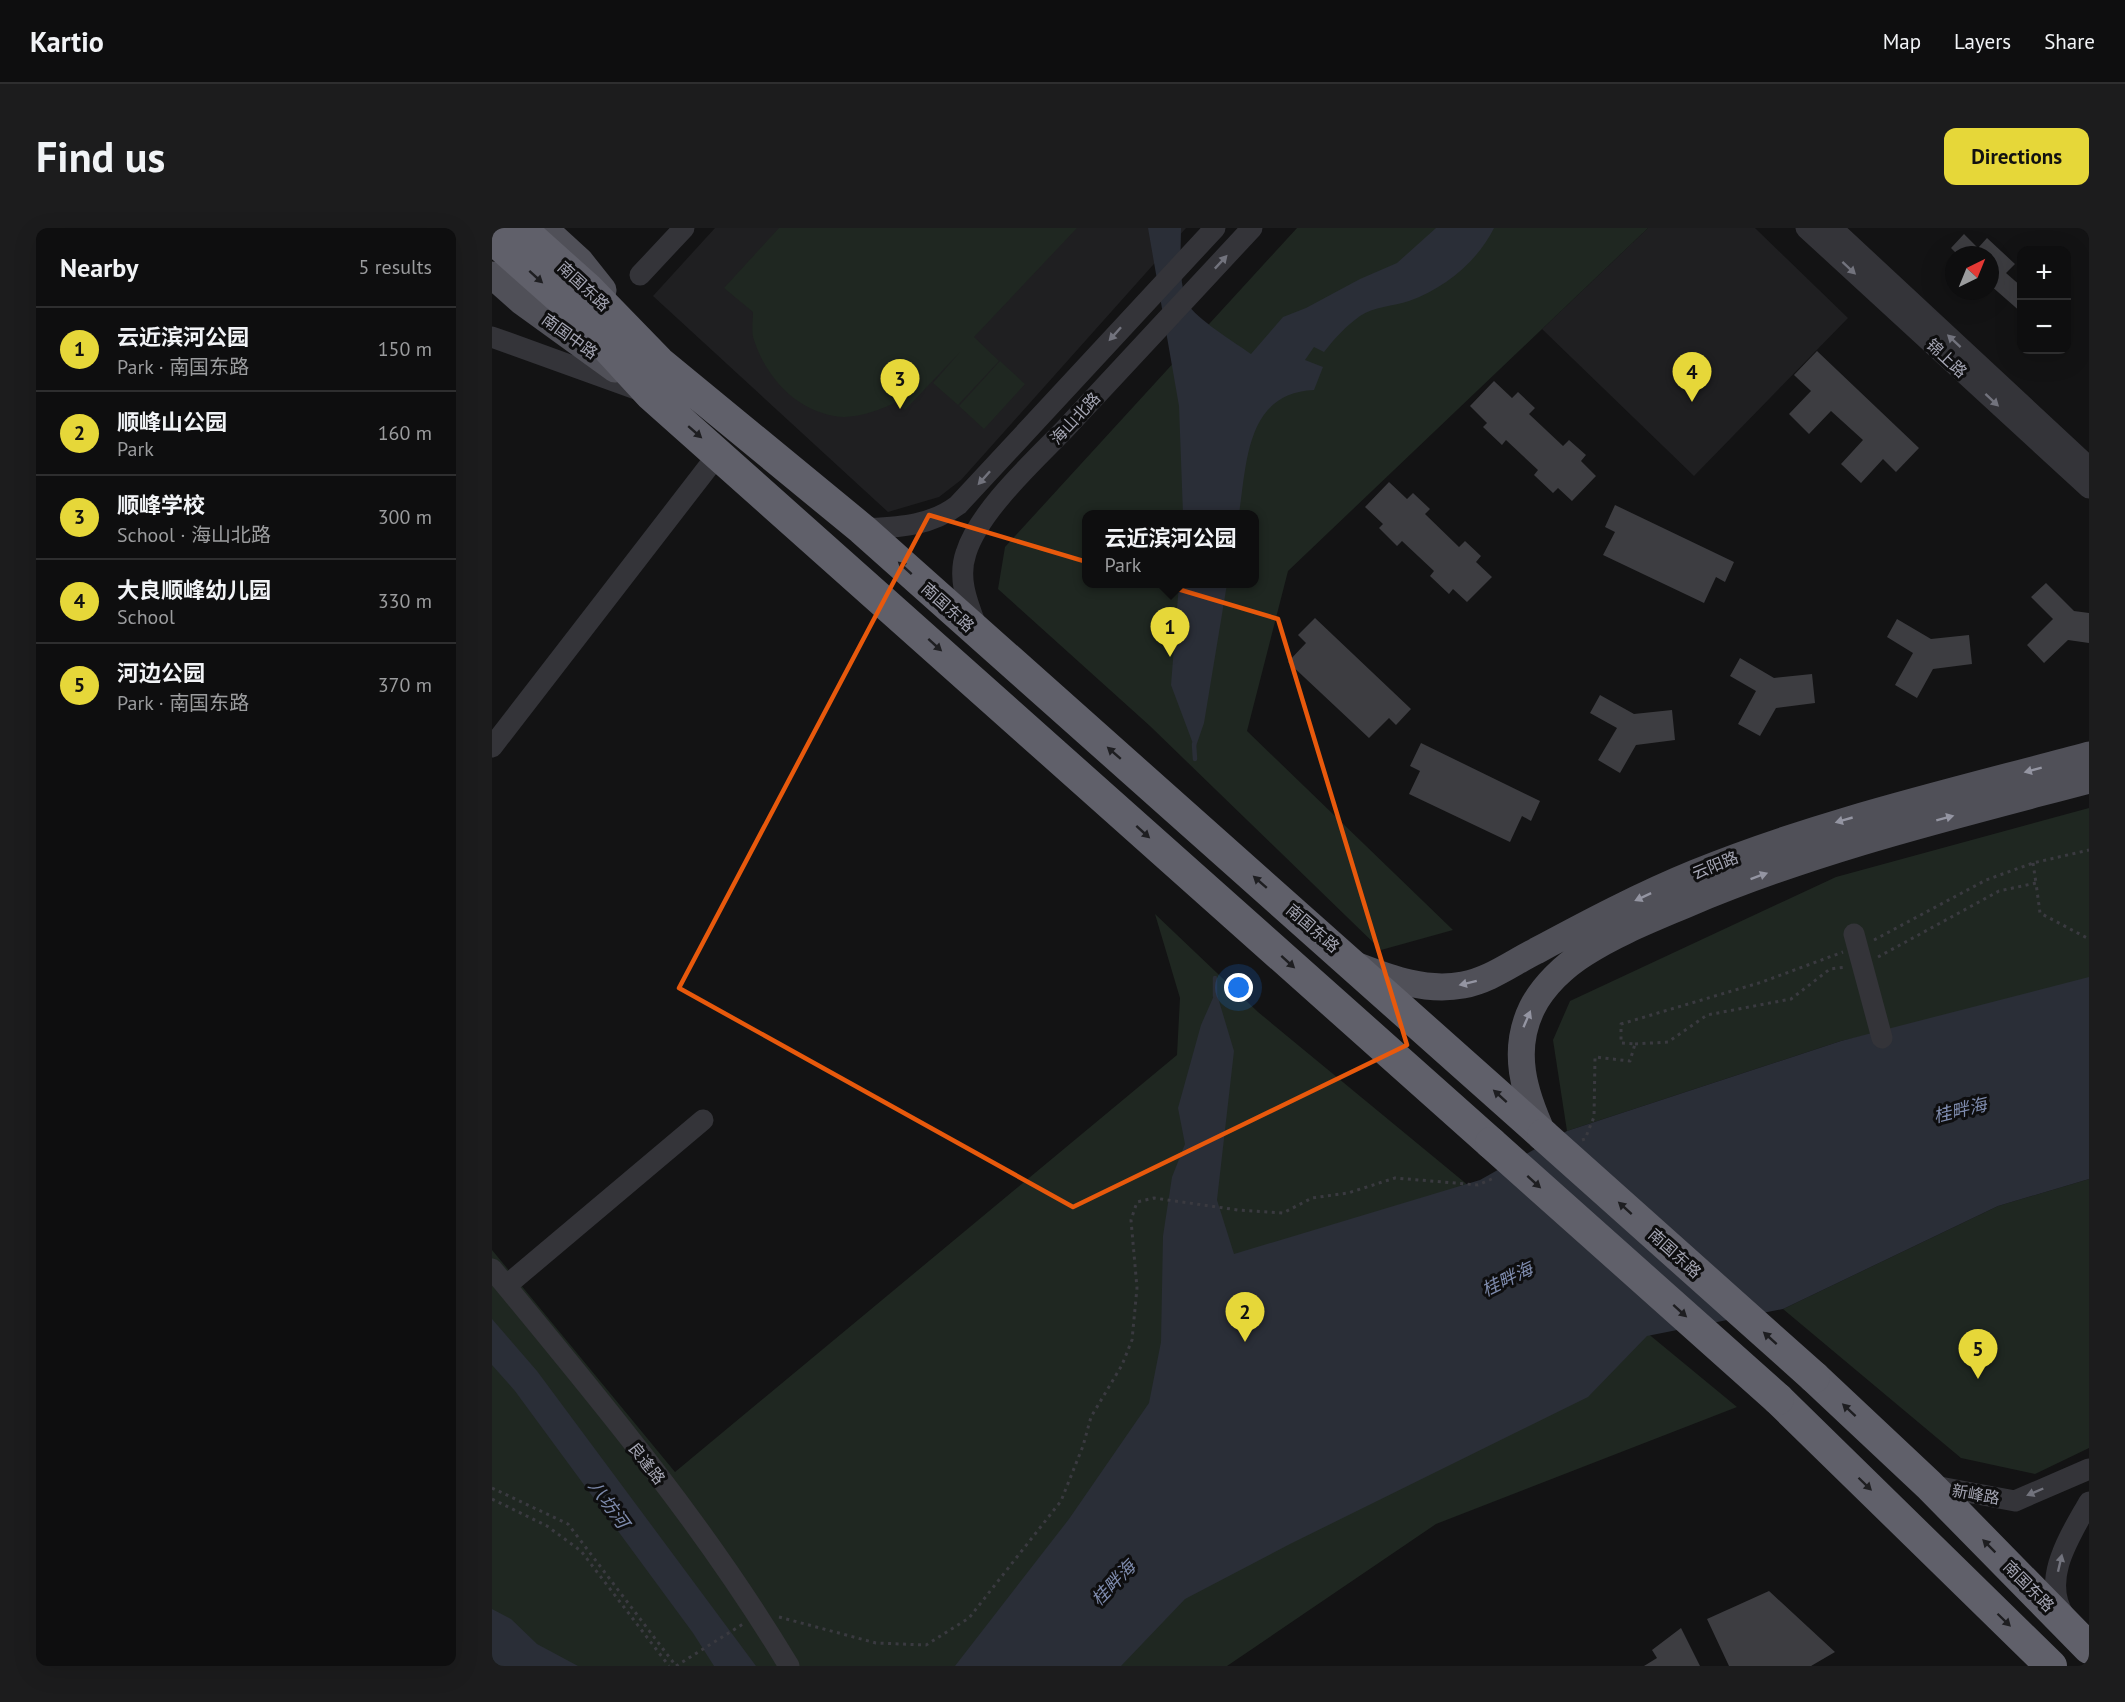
<!DOCTYPE html>
<meta charset="utf-8">
<style>
body{margin:0;font-family:"PT Sans","Noto Sans SC",sans-serif;background:#1c1c1d;color:#f1f3f6}
.controls{position:absolute;right:18px;top:18px;display:grid;overflow:hidden;border-radius:12px;box-shadow:0 6px 24px #0002}
.controls button{width:54px;height:54px;display:grid;place-items:center;padding:0;border:0;border-bottom:2px solid #2e2e2f;background:#0e0e0f;color:#f1f3f6;font:30px sans-serif}
.compass{position:absolute;left:1453px;top:18px;width:54px;height:54px;border-radius:50%;background:#0e0e0f;box-shadow:0 6px 24px #0002;rotate:43deg}
.you{position:absolute;left:747px;top:760px;width:21px;height:21px;margin:-15px;border:4px solid #fff;border-radius:50%;background:#1a73e8;box-shadow:0 0 0 9px #1a73e833}
.badge{display:grid;place-items:center;width:39px;height:39px;border-radius:50%;background:#e6d739;color:#111;font-size:20px;font-weight:700}
.pin{position:absolute;translate:-50% -50px;filter:drop-shadow(0 2px 3px #0008)}
.pin::after{content:'';position:absolute;top:32px;width:21px;height:18px;background:inherit;clip-path:polygon(0 0,100% 0,50% 100%)}
.popup{position:absolute;left:590px;top:282px;width:177px;height:78px;box-sizing:border-box;display:grid;place-content:center;border-radius:12px;background:#0e0e0f;filter:drop-shadow(0 2px 4px #0005);font-size:20px;white-space:nowrap;color:#9b9c9e}
.popup b{font-size:22px;color:#f1f3f6}
.popup::after{content:'';position:absolute;left:50%;top:100%;margin-left:-12px;border:12px solid transparent;border-top-color:#0e0e0f}
.list{margin:0;padding:0;list-style:none}
h2{display:flex;justify-content:space-between;align-items:center;height:78px;margin:0;padding:0 24px;font-size:26px}
h2 small{font-size:20px;font-weight:400;color:#9b9c9e}
.list li{display:grid;grid-template-columns:39px 1fr auto;gap:18px;align-items:center;box-sizing:border-box;height:84px;padding:0 24px;border-top:2px solid #2e2e2f}
.list b{display:block;font-size:22px;white-space:nowrap}
.list p{margin:0;font-size:20px;white-space:nowrap;color:#9b9c9e}
.list em{font-size:20px;font-style:normal;color:#9b9c9e}
.map{position:relative;flex:none;width:1597px;height:1438px;overflow:hidden;border-radius:12px}
header{display:flex;align-items:center;gap:36px;box-sizing:border-box;height:84px;padding:0 30px;background:#0e0e0f;border-bottom:2px solid #2e2e2f}
header strong{font-size:28px}
nav{display:flex;gap:33px;margin-inline-start:auto;font-size:21px}
.intro{display:flex;align-items:center;justify-content:space-between;box-sizing:border-box;height:144px;padding:0 36px}
h1{margin:0;font-size:42px}
.button{padding:15px 27px;border-radius:12px;background:#e6d739;color:#111;font-size:21px;font-weight:700}
main{display:flex;gap:36px;padding:0 36px}
aside{flex:1;background:#0e0e0f;border-radius:12px;box-shadow:0 6px 24px #0002}
.map>svg:first-child{display:block}
.built{fill:#1f1f21}
.green{fill:#1f2721;fill-rule:evenodd}
.water{fill:#2a2e37}
.lines{fill:none;stroke-linecap:round;stroke-linejoin:round}
.stream{stroke:#2a2e37;stroke-width:4.5}
.building{fill:#3d3d41}
.path{stroke:#3a3a40;stroke-width:3;stroke-dasharray:3 4.5;stroke-linecap:butt}
.minor{stroke:#343439;stroke-width:21}
.major{stroke:#505058;stroke-width:27}
.highway{stroke:#60606a;stroke-width:32}
.highway-bridge{stroke:#60606a;stroke-width:32}
.oneway{fill:#72737d}
.oneway2{fill:#1e1e21}
.oneway3{fill:#9495a2}
.marked{fill:none;stroke:#e8590c;stroke-width:4.5;stroke-linejoin:round}
.labels{text-anchor:middle;dominant-baseline:central;stroke-width:6;stroke-linejoin:round;paint-order:stroke}
.street-label{font-size:16px;fill:#a5a6b4;stroke:#0e0e0f}
.water-label{font-size:18px;font-style:italic;fill:#7e8bad;stroke:#0e0e0f}
</style>
<header>
<strong>Kartio</strong>
<nav><a>Map</a><a>Layers</a><a>Share</a></nav>
</header>
<div class="intro"><h1>Find us</h1><a class="button">Directions</a></div>
<main>
<aside>
<h2>Nearby<small>5 results</small></h2>
<ul class="list">
<li><span class="badge">1</span><div><b>云近滨河公园</b><p>Park · 南国东路</p></div><em>150 m</em></li>
<li><span class="badge">2</span><div><b>顺峰山公园</b><p>Park</p></div><em>160 m</em></li>
<li><span class="badge">3</span><div><b>顺峰学校</b><p>School · 海山北路</p></div><em>300 m</em></li>
<li><span class="badge">4</span><div><b>大良顺峰幼儿园</b><p>School</p></div><em>330 m</em></li>
<li><span class="badge">5</span><div><b>河边公园</b><p>Park · 南国东路</p></div><em>370 m</em></li>
</ul>
</aside>
<div class="map">
<svg width="1597" height="1438" viewBox="0 0 1597 1438">
<rect width="100%" height="100%" fill="#131314"/>
<path class="built" d="M223 0H694L469 252 447 269 396 284 161 68Z
M1156 0H1263L1356 90 1202 248 1050 101Z"/>
<path class="green" d="M287 0H585L482 109 507 133 466 177 441 155 468 124 413 182 405 174C387 182 363 192 342 188 303 181 274 149 262 112 259 104 261 93 261 84L232 60Z
M805 0H1156L796 343 755 503 961 702 889 722 658 498 506 361 513 319ZM594 286H762V356H594Z
M508 133 533 156 492 201 467 178Z
M1597 580V757L1349 813 1075 903 1061 812 1078 773 1344 649Z
M663 686 766 784 1245 1179 944 1296 735 1438H0V1022L183 1244 685 827 688 770Z
M1597 951V1220L1543 1246 1469 1230 1291 1081 1506 978Z"/>
<path class="water" d="M656 0H689C689 20 686 57 696 76 703 90 745 116 759 126L791 89 814 80 868 51 905 35 944 0H1002C985 34 953 60 917 73 902 78 881 79 868 88 854 98 842 111 832 124L822 119 813 132 831 139 822 162C754 165 755 234 747 286H691L687 178Z
M687 356H735L712 495 703 521 679 457Z
M1597 749V951L1506 978 1291 1081 1155 1108 1096 1169 798 1316 693 1371 629 1438H463L577 1291 657 1175 669 1114 671 1008 680 949 693 916 686 880 709 797 724 763 742 823 725 972 742 1026 988 952 1075 903 1349 813Z
M0 1091 45 1143 264 1438H222L201 1405 23 1163 0 1137Z
M0 1381 19 1391 45 1416 86 1438H0Z"/>
<g class="lines">
<path class="stream" d="M702 516 703 531
M723 750V768"/>
</g>
<path class="building" d="M1472 6 1486 20 1495 10 1523 36 1514 45 1530 59V85L1498 57V27H1466L1459 20Z
M1325 123 1427 220 1404 244 1391 231 1369 255 1349 236 1371 212 1339 183 1317 206 1297 186 1319 163 1302 147Z
M1002 153 1020 170 1026 164 1043 180 1037 186 1071 218 1077 212 1094 227 1089 233 1104 248 1080 273 1066 260 1061 265 1042 247 1046 242 1014 212 1010 217 991 199 995 195 978 178Z
M897 254 915 271 921 265 938 281 933 286 967 319 973 313 989 328 984 334 1000 349 975 374 961 361 957 366 938 348 942 343 910 313 905 318 887 300 891 296 873 279Z
M1123 277 1242 334 1233 354 1224 349 1212 375 1111 327 1123 304 1113 299Z
M1554 355 1582 383 1597 385V415L1576 412 1552 435 1535 417 1561 391 1539 369Z
M823 390 919 481 904 497 897 490 877 510 796 434 814 415 806 407Z
M1405 391 1439 411 1477 407 1480 436 1441 441 1425 470 1403 457 1421 425 1395 409Z
M1248 430 1282 450 1320 446 1323 475 1284 480 1268 508 1246 496 1264 463 1238 448Z
M1108 467 1142 486 1180 482 1183 512 1144 517 1128 545 1106 532 1125 500 1098 485Z
M929 515 1048 573 1039 593 1030 588 1018 614 917 566 928 543 918 538Z
M1277 1363 1343 1424 1319 1438H1237L1215 1391Z
M1189 1400 1208 1438H1152L1165 1430 1160 1422Z"/>
<g class="lines">
<path class="path" d="M1541 635 1544 655
M1382 712 1494 652 1541 635 1597 622
M1386 729 1507 663 1544 655 1548 685 1597 711
M1143 816 1176 814 1215 787 1299 771 1338 741 1354 739
M1090 912 1093 911 1102 889 1103 829 1138 833 1143 816 1129 815V796L1270 754 1351 724
M0 1260 76 1296 184 1438
M0 1271 55 1298 89 1323 177 1438
M287 1389 384 1415 434 1417 477 1390 569 1273 591 1218 599 1189 630 1137 640 1112 645 1060 639 992 645 974 662 970 746 982 791 985 820 970 856 965 903 950 986 957 1004 949
M184 1438 251 1396"/>
<path class="minor" d="M1314 0 1597 260
M1340 0 1597 239
M148 47 192 0
M0 109 152 164
M370 301C405 299 437 299 466 277L723 0
M485 400C476 376 465 351 474 325 487 283 542 233 573 201 635 134 698 67 760 0
M0 519 227 225
M1362 706 1390 810
M0 1041C105 1168 212 1296 297 1438
M14 1058 211 892
M1437 1257 1523 1273 1597 1241
M1573 1389C1548 1352 1578 1308 1597 1274"/>
<path class="major" d="M52 0 88 33 111 62
M0 47 29 73 123 141
M866 738C900 751 934 764 971 757 998 752 1020 735 1044 723 1096 695 1149 667 1203 645 1331 593 1464 563 1597 527
M1051 906C1032 865 1019 823 1040 780 1051 758 1072 738 1093 725 1124 705 1160 691 1195 676 1324 621 1461 588 1597 552"/>
<path class="highway" d="M28 0 96 61 167 134 370 301 1051 907
M0 10 78 79 158 166 999 915
M1322 1149 1437 1257 1597 1420
M1286 1171 1559 1438"/>
<path class="highway-bridge" d="M1051 907 1322 1149
M999 915 1286 1171"/>
</g>
<defs><path id="oneway-solid" d="M-6-.8H1V-3.2L6.5 0L1 3.2V.8H-6Z" transform="scale(1.5)"/></defs>
<g class="oneway">
<use href="#oneway-solid" transform="translate(729 34) rotate(-47)"/>
<use href="#oneway-solid" transform="translate(1357 40) rotate(43)"/>
<use href="#oneway-solid" transform="translate(623 106) rotate(132)"/>
<use href="#oneway-solid" transform="translate(1462 113) rotate(-137)"/>
<use href="#oneway-solid" transform="translate(1500 172) rotate(43)"/>
<use href="#oneway-solid" transform="translate(492 250) rotate(132)"/>
<use href="#oneway-solid" transform="translate(1543 1264) rotate(157)"/>
<use href="#oneway-solid" transform="translate(1568 1335) rotate(-77)"/>
</g>
<g class="oneway2">
<use href="#oneway-solid" transform="translate(44 49) rotate(42)"/>
<use href="#oneway-solid" transform="translate(203 204) rotate(41)"/>
<use href="#oneway-solid" transform="translate(413 340) rotate(-138)"/>
<use href="#oneway-solid" transform="translate(443 417) rotate(42)"/>
<use href="#oneway-solid" transform="translate(622 525) rotate(-139)"/>
<use href="#oneway-solid" transform="translate(651 604) rotate(42)"/>
<use href="#oneway-solid" transform="translate(768 654) rotate(-139)"/>
<use href="#oneway-solid" transform="translate(796 734) rotate(42)"/>
<use href="#oneway-solid" transform="translate(1008 868) rotate(-138)"/>
<use href="#oneway-solid" transform="translate(1042 954) rotate(42)"/>
<use href="#oneway-solid" transform="translate(1133 980) rotate(-138)"/>
<use href="#oneway-solid" transform="translate(1188 1083) rotate(42)"/>
<use href="#oneway-solid" transform="translate(1278 1110) rotate(-138)"/>
<use href="#oneway-solid" transform="translate(1357 1182) rotate(-137)"/>
<use href="#oneway-solid" transform="translate(1373 1256) rotate(44)"/>
<use href="#oneway-solid" transform="translate(1497 1318) rotate(-135)"/>
<use href="#oneway-solid" transform="translate(1512 1392) rotate(44)"/>
</g>
<g class="oneway3">
<use href="#oneway-solid" transform="translate(1541 542) rotate(165)"/>
<use href="#oneway-solid" transform="translate(1453 590) rotate(-15)"/>
<use href="#oneway-solid" transform="translate(1352 592) rotate(164)"/>
<use href="#oneway-solid" transform="translate(1267 648) rotate(-20)"/>
<use href="#oneway-solid" transform="translate(1151 669) rotate(155)"/>
<use href="#oneway-solid" transform="translate(976 755) rotate(166)"/>
<use href="#oneway-solid" transform="translate(1035 791) rotate(-67)"/>
</g>
<path class="marked" d="M437 287 786 391 915 817 581 979 187 760Z"/>
<g class="labels">
<g class="street-label">
<text transform="translate(92 58) rotate(43)">南国东路</text>
<text transform="translate(78 108) rotate(36)">南国中路</text>
<text transform="translate(1455 130) rotate(43)">锦上路</text>
<text transform="translate(583 190) rotate(-47)">海山北路</text>
<text transform="translate(456 379) rotate(42)">南国东路</text>
<text transform="translate(1223 637) rotate(-22)">云阳路</text>
<text transform="translate(821 700) rotate(41)">南国东路</text>
<text transform="translate(1183 1025) rotate(42)">南国东路</text>
<text transform="translate(155 1235) rotate(52)">良逢路</text>
<text transform="translate(1484 1266) rotate(10)">新峰路</text>
<text transform="translate(1537 1358) rotate(45)">南国东路</text>
</g>
<g class="water-label">
<text transform="translate(1468 882) rotate(-14)">桂畔海</text>
<text transform="translate(1015 1051) rotate(-26)">桂畔海</text>
<text transform="translate(117 1276) rotate(54)">八坊河</text>
<text transform="translate(621 1355) rotate(-46)">桂畔海</text>
</g>
</g>
</svg>
<div class="controls">
<button>+</button>
<button>−</button>
</div>
<svg class="compass" viewBox="-18 -18 36 36"><path d="M0-13l5 13h-10z" fill="#e53935"/><path d="M0 13l5-13h-10z" fill="#9b9c9e"/></svg>
<div class="you"></div>
<div class="pin badge" style="left:678px;top:429px">1</div>
<div class="popup"><b>云近滨河公园</b>Park</div>
<div class="pin badge" style="left:753px;top:1114px">2</div>
<div class="pin badge" style="left:408px;top:181px">3</div>
<div class="pin badge" style="left:1200px;top:174px">4</div>
<div class="pin badge" style="left:1486px;top:1151px">5</div>
</div>
</main>
